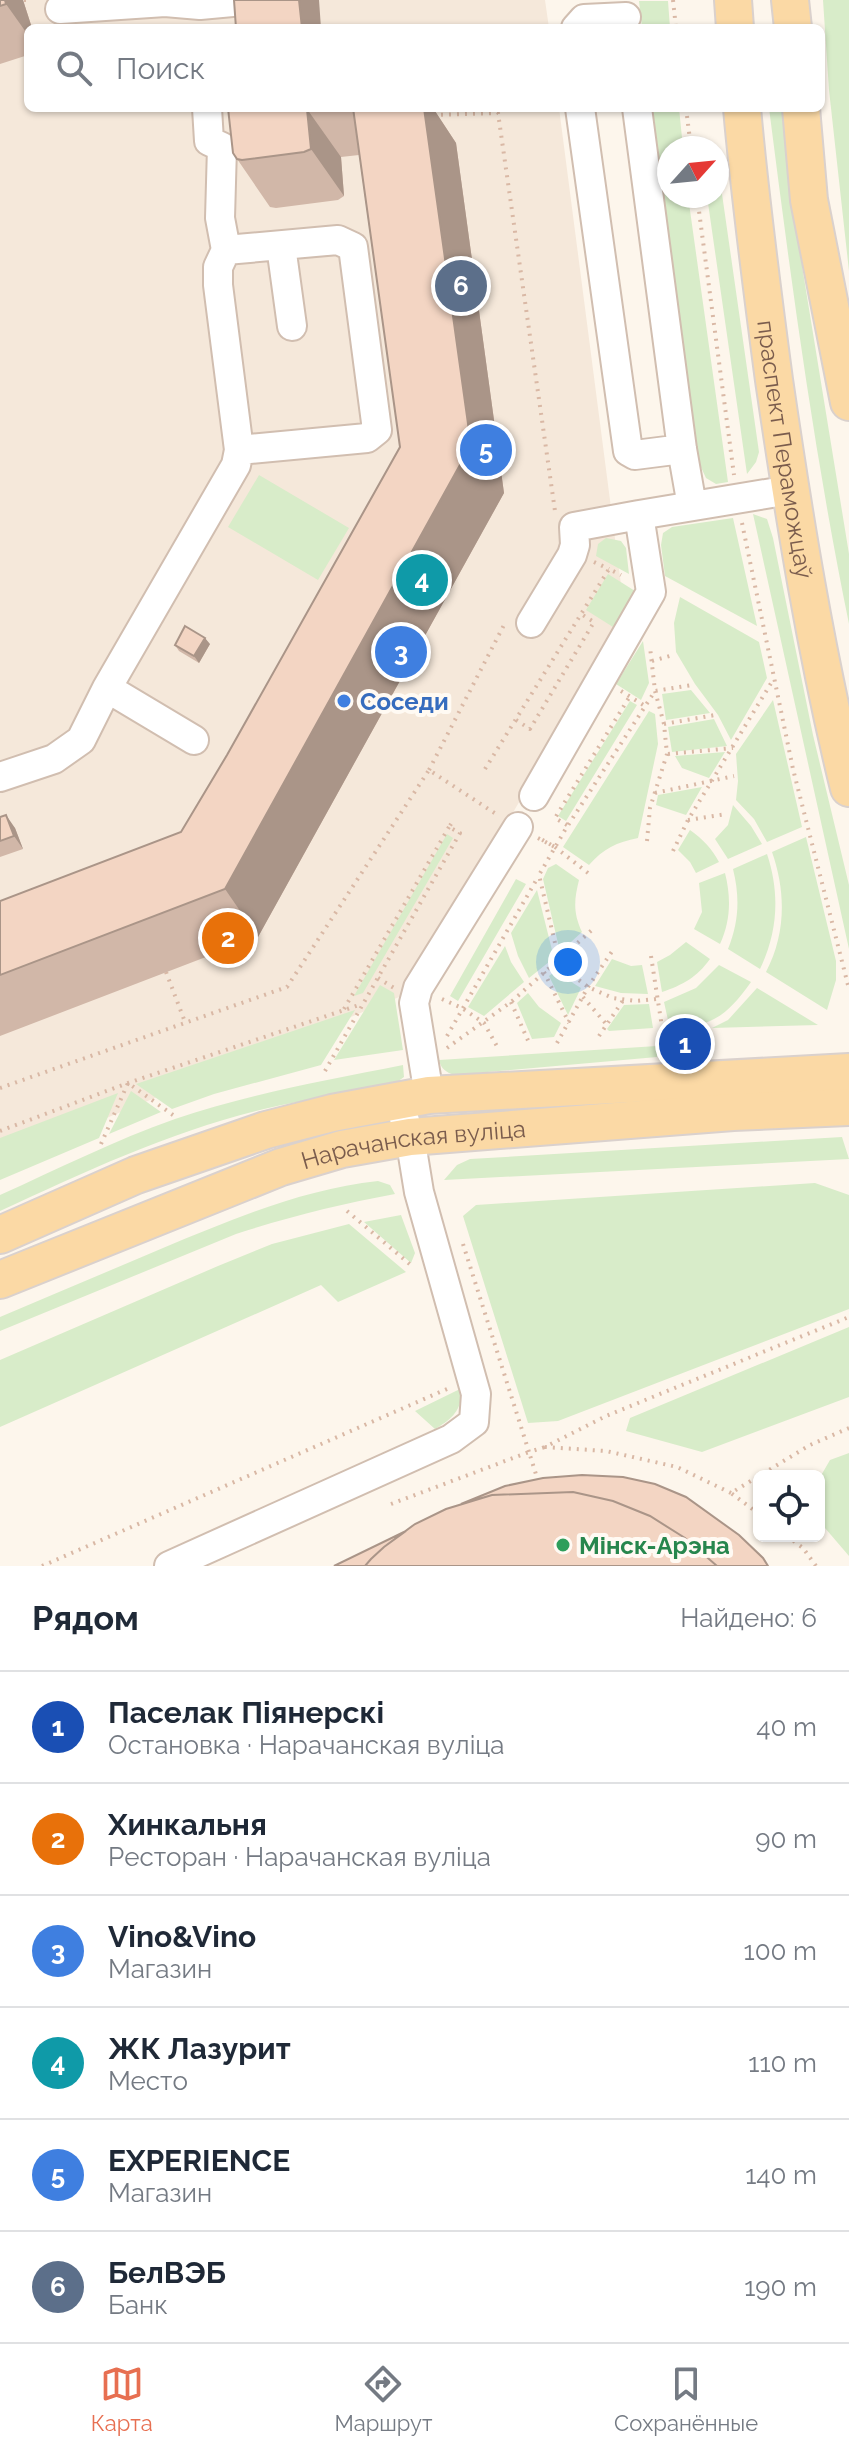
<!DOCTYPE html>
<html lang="ru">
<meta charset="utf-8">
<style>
body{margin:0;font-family:Raleway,sans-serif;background:#f6f6f7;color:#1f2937}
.controls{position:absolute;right:24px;bottom:24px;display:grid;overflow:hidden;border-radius:12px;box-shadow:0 2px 6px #0004}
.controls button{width:72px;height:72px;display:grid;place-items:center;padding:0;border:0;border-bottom:2px solid #e0e1e3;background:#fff;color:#1f2937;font:40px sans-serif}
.compass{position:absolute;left:657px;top:136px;width:72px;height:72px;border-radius:50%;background:#fff;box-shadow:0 2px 6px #0004;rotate:63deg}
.you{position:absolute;left:568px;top:962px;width:28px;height:28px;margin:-20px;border:6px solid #fff;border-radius:50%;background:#1a73e8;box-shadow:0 0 0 12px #1a73e833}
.badge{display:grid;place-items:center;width:52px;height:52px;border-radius:50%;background:#e76f51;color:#fff;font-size:26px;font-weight:700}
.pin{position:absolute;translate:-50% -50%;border:4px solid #fff;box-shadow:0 2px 8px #0006}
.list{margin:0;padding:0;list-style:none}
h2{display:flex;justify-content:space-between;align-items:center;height:104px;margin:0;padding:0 32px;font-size:34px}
h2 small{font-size:26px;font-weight:400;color:#747a83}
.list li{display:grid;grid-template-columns:52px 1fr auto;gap:24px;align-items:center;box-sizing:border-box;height:112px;padding:0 32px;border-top:2px solid #e0e1e3}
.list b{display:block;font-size:30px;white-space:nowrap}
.list p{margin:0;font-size:26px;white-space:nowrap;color:#747a83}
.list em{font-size:26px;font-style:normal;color:#747a83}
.icon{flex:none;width:44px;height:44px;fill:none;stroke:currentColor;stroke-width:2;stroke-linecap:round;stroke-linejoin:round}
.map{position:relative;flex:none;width:849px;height:1566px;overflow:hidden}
.search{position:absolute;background:#fff;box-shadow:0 2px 6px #0004;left:24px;right:24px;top:24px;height:88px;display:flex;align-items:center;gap:20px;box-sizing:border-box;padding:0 28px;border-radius:12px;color:#747a83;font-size:30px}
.sheet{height:776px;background:#fff}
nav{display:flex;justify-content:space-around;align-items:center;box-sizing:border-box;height:112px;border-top:2px solid #e0e1e3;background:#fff;font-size:22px;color:#747a83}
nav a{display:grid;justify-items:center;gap:4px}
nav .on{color:#e76f51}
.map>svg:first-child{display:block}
.residential{fill:#f5e8da}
.green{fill:#d8ecc9}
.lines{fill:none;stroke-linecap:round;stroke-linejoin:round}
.minor-casing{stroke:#d1beb0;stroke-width:32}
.major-casing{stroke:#dad1cd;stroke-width:40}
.path{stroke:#d9b8a5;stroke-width:4;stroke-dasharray:2 6;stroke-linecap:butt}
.minor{stroke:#fff;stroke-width:28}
.major{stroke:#fbd9a5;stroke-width:36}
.wall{fill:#d1b7a8}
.shaded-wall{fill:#aa9588}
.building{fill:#f3d5c3;stroke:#aa9588;stroke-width:2}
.shop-dot{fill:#3f7fe0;stroke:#fffaf3;stroke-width:3}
.leisure-dot{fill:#2e9e5b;stroke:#fffaf3;stroke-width:3}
.labels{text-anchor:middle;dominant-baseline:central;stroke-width:8;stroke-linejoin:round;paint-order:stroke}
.street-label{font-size:24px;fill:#7a5c4d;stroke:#fffaf3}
.shop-label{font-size:24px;font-weight:bold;fill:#366cbe;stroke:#fffaf3;text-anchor:start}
.leisure-label{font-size:24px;font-weight:bold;fill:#27864d;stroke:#fffaf3;text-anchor:start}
</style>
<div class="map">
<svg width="849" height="1566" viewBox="0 0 849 1566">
<rect width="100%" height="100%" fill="#fdf6ec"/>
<path class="residential" d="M0 0H545L549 28H28V108H559L626 623 404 995 0 1162Z"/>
<path class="green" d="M823 0H849V271L829 90Z
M639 1H668L670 28H642Z
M650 108H679L683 148H669V196H688L728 482 716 484 706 478 699 463 659 190Z
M769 108H783L803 272 849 554V624C814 453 791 281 769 108Z
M717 159 759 452 756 462 747 474 707 196H717Z
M259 475 349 528 318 580 228 527Z
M753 514 767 519 773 538 813 735 849 885V949Z
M733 518 757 626 665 576 661 545 663 533 672 527Z
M606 538 621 541 626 548 629 574 596 556 598 544Z
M608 574 635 591 613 627 586 610Z
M680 597 759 642 767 678 731 740 718 715 695 684 676 652 674 623Z
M643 641 649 683 641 700 616 684Z
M691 690 710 713 666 720 662 694Z
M773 700 802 827 767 842 754 819 736 800 738 781 736 754Z
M630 701 637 705 566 821 558 816Z
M649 711 655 714 658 744 638 838C617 842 603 849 589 865L563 847Z
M714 719 727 746 672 752 668 727Z
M725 752 709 778 682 768 675 756Z
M702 787 686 815 656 805 658 795Z
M733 805 751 826 762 844 728 859 715 839 728 825Z
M690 830C703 839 712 849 719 862L696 873 690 862 678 850Z
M447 834 453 838 363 993 354 996Z
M806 837 836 961V980L827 1010 766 972C786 934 786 892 772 852Z
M767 854C780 893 778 932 760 969L728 949C739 922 740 897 733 869Z
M556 864 579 880C574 900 573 913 582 932L560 952 543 879 548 868Z
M725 873C731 897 731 920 720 944L694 929 702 912 699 883Z
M516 879 526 884 458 1001 450 996Z
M537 890 554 958 529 978 518 956 511 933Z
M686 942 710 959C697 977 683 985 662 992L657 962 670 955Z
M505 946 511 962 524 982 484 1016 468 1007Z
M612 959 631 966 642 965 648 994 621 993 595 986Z
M719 965 751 982C726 1017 712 1026 670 1029L664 1002 696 988Z
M559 968 573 983 581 988 568 1015 549 976Z
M380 985 394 993 403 1050 334 1060Z
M757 988 818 1025 712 1028 728 1020Z
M528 993 539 1007 561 1023 554 1037 532 1039 517 1003Z
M649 1004 653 1028 609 1031 607 1029 624 1005Z
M355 1010 321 1065 214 1094 172 1109 136 1084Z
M657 1046V1057L454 1075C446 1072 441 1069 439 1060Z
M403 1065 404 1077 397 1082C354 1095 308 1098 264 1109 174 1130 84 1172 0 1211V1195C58 1169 115 1140 175 1119 249 1094 327 1080 403 1065Z
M131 1091 161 1112 109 1134Z
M118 1093 99 1138 0 1180V1138Z
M842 1137 849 1159 444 1180 457 1165 470 1159Z
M378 1181 390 1185 395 1194C341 1204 288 1217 236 1234L0 1331V1317C54 1294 109 1271 163 1248 233 1219 303 1189 378 1181Z
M815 1183 849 1195V1309L558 1421 528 1423 463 1216 476 1205Z
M401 1215 415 1253 411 1263 364 1222Z
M349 1224 406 1272 338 1302 321 1285 0 1427V1360L218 1266 272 1244Z
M849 1327V1397L702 1452 626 1431 630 1418Z
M460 1389C464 1409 451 1420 435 1429L415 1411Z
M849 1453V1556L819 1521V1479L830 1460Z"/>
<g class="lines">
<defs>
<path id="minor" d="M60 9 165 2 200 5 254 0
M576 28 584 19 626 17
M207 108 209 141 222 147 220 218 226 250 338 240 353 247 377 430 367 438 239 450
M580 108 628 451 635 455 682 449
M637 108 682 449 692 506
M281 246 292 326
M531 623 572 555 575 545 574 527 639 515
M107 688 194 740
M0 777 54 759 81 740 107 688 236 465 239 450 218 285V267L226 250
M534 796 651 592 639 515 790 490
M429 1095 414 1003 418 988 518 827
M169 1566 451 1439 474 1422 476 1394 419 1192 410 1137 404 1118"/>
<g id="major">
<path d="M733 0 735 28"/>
<path d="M790 0 793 28"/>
<path id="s1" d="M742 108C750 199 762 290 774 380 794 517 816 654 849 788"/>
<path d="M801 108 809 200 849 402"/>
<path d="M0 1235 136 1175 266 1130 332 1113 429 1095 849 1072"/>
<path id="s2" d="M0 1280 281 1167 342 1149 410 1137 733 1112 849 1107"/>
</g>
</defs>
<use href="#minor" class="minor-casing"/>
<use href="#major" class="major-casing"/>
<path class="path" d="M24 0H29
M673 0 676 28
M686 108 691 148
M433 115 498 113 555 511
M697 196 734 475
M742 523 793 769 849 989
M594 562 609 569
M652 661 673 655
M621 691 645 706
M516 720 530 729 594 622 581 614
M664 724 715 715
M668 754 733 748
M485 769 609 569 621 575
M429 770 505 623
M655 793 734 776
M688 820 727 814
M567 825 555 818 630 696
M538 838 555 847 541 839
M647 841 650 808 667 754 664 724 655 691 650 647
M555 847 588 873
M673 851 688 820 773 680
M651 956 664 1040
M166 972 185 1022
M544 972 569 1023
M378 978 394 988
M583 997 607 1025
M442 999 462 1008 484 1023 498 1048
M656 999 636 1001 613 998 588 987 571 974 559 960 539 875 565 830 655 691 692 685
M511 1002 530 1045
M344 1009 449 827
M447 1036 538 877
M599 1036 624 999
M557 1043 588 987 613 950
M447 1048 511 1002 592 930
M325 1071 460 833 449 827 453 821
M0 1088 287 987 429 770 496 814
M0 1131 128 1083 362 1004
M101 1144 128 1083 173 1115
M347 1211 412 1266
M463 1244 529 1452 545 1447
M731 1493 677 1467 606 1451 545 1447 606 1416 849 1317
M391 1504 529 1452 539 1484
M759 1514 731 1493 810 1445 849 1428
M787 1536 803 1548 816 1566
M42 1566 447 1389"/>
<use href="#minor" class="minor"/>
<use href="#major" class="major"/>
</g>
<path class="wall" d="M0 0H23L32 28H28V55L0 64Z
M228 108H433L456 143 504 493 258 937 0 1036V901L181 832 227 755 400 447 359 155 341 157 344 196 338 200 276 208 270 207 233 153Z
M210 644 199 663 179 651 175 645Z
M0 817 15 828 23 849 0 857Z"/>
<path class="shaded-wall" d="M5 0H23L32 28H28V35L6 4Z
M299 0H319L321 28H302Z
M424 108H433L456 143 504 493 258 937 225 889 471 445Z
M307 109 341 157 344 196 311 149Z
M205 638 210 644 199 663 194 656Z
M6 815 15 828 23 849 14 836Z"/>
<path class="building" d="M0 0H5L6 4 0 6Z
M234 0H299L302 28H236Z
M228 108H315L307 109 311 149 304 152 242 160 237 159 233 153Z
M353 108H424L471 445 225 889 0 975V901L181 832 227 755 400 447Z
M185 626 205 638 194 656 175 645Z
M6 815 14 836 0 841V817Z
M582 1475 623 1477 655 1484 686 1497 739 1535 763 1558 768 1566H717L685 1538 650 1516 613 1501 573 1492 492 1495 461 1504 505 1486 543 1478Z
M573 1492 613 1501 650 1516 685 1538 717 1566H365L371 1559 384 1547 415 1524 446 1509 492 1495Z
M406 1531 384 1547 371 1559 365 1566H334Z"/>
<circle class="shop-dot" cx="344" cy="701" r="8"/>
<circle class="leisure-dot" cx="563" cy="1545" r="8"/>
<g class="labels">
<g class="street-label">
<text stroke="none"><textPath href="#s1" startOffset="344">праспект Пераможцаў</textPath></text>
<text stroke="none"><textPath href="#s2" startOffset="438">Нарачанская вуліца</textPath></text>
</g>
<g class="shop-label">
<text x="360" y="701">Соседи</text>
</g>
<g class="leisure-label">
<text x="579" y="1545">Мінск-Арэна</text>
</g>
</g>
</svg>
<div class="controls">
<button><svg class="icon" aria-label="locate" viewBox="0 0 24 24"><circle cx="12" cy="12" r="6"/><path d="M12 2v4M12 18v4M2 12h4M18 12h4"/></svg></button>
</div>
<svg class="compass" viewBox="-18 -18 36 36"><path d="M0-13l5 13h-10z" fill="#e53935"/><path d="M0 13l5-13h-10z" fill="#747a83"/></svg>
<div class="you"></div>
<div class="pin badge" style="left:685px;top:1044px;background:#1a4fb4">1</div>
<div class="pin badge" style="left:228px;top:938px;background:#e8710a">2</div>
<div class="pin badge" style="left:401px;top:652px;background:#3f7fe0">3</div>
<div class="pin badge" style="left:422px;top:580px;background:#0f9aa8">4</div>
<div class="pin badge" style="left:486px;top:450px;background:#3f7fe0">5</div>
<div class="pin badge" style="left:461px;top:286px;background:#5c6f8a">6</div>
<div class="search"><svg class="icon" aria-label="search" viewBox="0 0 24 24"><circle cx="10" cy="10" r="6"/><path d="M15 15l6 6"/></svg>Поиск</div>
</div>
<section class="sheet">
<h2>Рядом<small>Найдено: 6</small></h2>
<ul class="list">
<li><span class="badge" style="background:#1a4fb4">1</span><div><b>Паселак Піянерскі</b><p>Остановка · Нарачанская вуліца</p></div><em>40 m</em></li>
<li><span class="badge" style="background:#e8710a">2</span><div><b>Хинкальня</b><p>Ресторан · Нарачанская вуліца</p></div><em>90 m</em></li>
<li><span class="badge" style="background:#3f7fe0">3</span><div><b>Vino&amp;Vino</b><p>Магазин</p></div><em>100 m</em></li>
<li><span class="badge" style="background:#0f9aa8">4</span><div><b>ЖК Лазурит</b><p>Место</p></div><em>110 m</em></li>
<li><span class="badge" style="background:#3f7fe0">5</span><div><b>EXPERIENCE</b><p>Магазин</p></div><em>140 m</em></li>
<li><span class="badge" style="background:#5c6f8a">6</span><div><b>БелВЭБ</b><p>Банк</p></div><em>190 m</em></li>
</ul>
</section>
<nav>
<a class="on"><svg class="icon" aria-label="map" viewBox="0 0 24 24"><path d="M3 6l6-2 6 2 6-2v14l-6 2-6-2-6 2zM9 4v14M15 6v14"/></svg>Карта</a>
<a><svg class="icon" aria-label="directions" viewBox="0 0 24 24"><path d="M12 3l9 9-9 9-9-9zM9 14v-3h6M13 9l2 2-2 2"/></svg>Маршрут</a>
<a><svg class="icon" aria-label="saved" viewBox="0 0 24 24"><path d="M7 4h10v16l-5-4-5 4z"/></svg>Сохранённые</a>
</nav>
